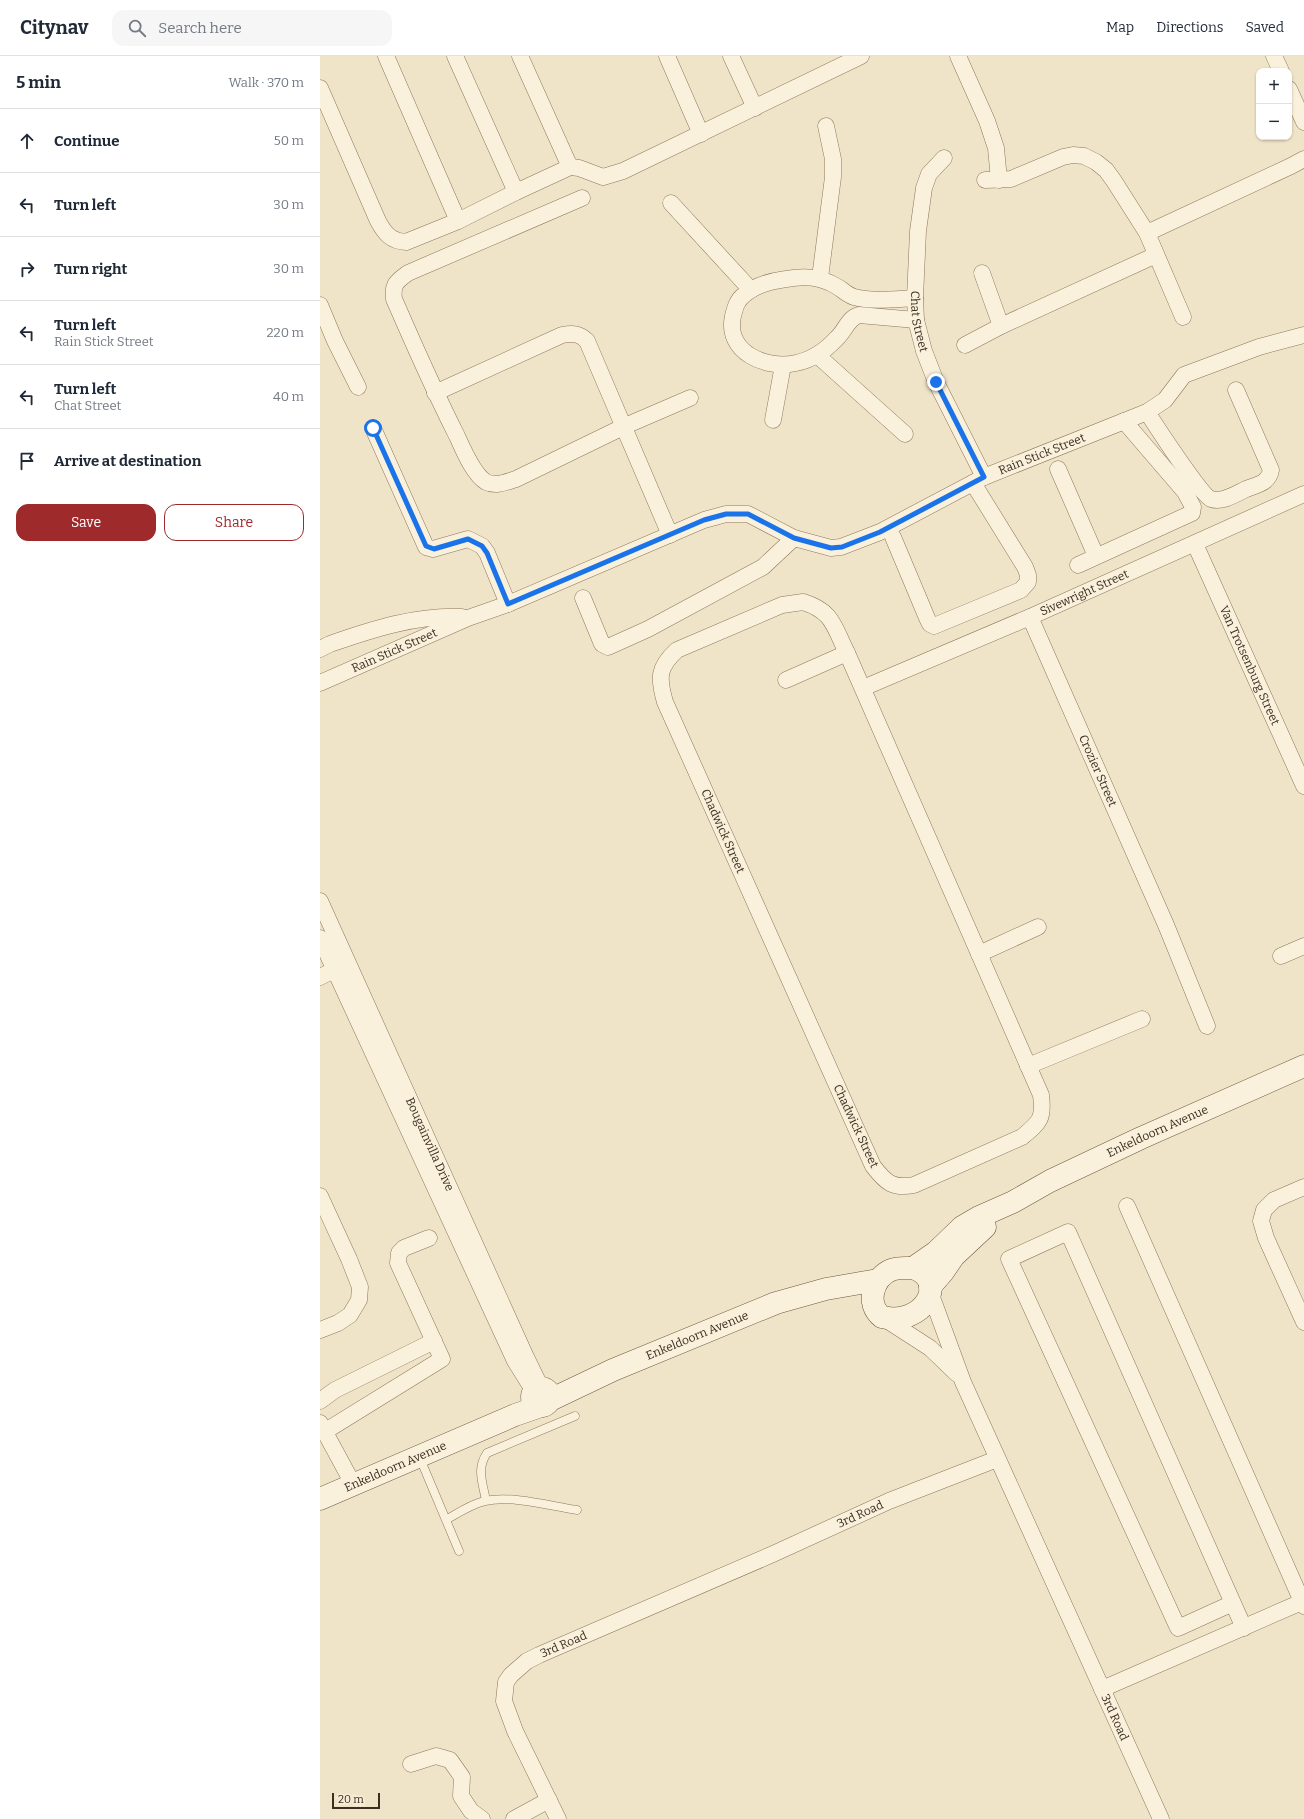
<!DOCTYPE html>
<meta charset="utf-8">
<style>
body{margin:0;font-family:Bitter,serif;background:#f6f6f7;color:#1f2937}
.controls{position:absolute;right:12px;top:12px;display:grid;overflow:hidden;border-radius:8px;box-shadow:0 1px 3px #0004}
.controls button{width:36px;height:36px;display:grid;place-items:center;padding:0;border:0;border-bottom:1px solid #e0e1e3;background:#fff;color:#1f2937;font:20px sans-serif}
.scale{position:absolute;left:12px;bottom:10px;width:48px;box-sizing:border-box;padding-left:4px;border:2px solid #3d2e20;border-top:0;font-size:11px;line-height:14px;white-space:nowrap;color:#3d2e20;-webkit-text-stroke:3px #f7eed8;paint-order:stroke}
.stop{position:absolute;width:12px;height:12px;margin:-9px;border:3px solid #1a73e8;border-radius:50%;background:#fff}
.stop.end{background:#1a73e8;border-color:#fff;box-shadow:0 1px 4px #0008}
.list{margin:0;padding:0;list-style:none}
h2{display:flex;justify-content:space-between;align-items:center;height:52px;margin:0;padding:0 16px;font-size:17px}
h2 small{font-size:13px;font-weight:400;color:#747a83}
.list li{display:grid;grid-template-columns:26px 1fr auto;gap:12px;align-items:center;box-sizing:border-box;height:64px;padding:0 16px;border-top:1px solid #e0e1e3}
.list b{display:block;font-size:15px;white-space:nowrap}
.list p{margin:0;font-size:13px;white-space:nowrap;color:#747a83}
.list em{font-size:13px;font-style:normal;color:#747a83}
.actions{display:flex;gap:8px;padding:12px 16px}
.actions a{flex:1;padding:9px 0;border:1px solid #9e2a2b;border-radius:12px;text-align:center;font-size:14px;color:#9e2a2b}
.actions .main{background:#9e2a2b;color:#fff}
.icon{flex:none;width:22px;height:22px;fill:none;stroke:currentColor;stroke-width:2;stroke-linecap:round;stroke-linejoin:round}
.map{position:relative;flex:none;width:984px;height:1763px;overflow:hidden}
header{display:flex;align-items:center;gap:24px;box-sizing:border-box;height:56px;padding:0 20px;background:#fff;border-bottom:1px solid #e0e1e3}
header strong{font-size:19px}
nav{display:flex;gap:22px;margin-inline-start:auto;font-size:14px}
.search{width:280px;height:36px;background:#f6f6f7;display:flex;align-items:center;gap:10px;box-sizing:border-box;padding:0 14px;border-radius:12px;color:#747a83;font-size:15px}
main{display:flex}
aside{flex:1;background:#fff}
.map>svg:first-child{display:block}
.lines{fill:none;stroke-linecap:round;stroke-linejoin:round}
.lane-casing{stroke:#8d765c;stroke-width:9}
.street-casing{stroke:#8d765c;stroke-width:17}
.secondary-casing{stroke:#6f573f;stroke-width:23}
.lane{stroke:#faf1dc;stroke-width:8}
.street{stroke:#faf1dc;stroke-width:16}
.secondary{stroke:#faf1dc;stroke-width:22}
.route{stroke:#1a73e8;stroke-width:5}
.labels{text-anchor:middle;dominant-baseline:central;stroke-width:3;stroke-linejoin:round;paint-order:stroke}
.street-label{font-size:12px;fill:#3d2e20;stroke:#f7eed8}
</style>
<header>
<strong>Citynav</strong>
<div class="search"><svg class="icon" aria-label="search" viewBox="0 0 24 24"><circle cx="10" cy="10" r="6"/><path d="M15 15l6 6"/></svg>Search here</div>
<nav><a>Map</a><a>Directions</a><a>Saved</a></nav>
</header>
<main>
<aside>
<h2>5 min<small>Walk · 370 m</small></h2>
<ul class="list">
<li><svg class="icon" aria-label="ahead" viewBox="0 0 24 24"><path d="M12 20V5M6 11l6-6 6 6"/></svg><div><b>Continue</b></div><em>50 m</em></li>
<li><svg class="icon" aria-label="left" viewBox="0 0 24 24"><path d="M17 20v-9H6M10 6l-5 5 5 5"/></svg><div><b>Turn left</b></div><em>30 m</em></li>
<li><svg class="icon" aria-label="right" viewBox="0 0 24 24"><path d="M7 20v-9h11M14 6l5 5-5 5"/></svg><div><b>Turn right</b></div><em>30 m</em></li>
<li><svg class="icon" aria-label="left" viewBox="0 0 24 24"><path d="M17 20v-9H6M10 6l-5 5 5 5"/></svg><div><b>Turn left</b><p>Rain Stick Street</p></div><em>220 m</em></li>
<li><svg class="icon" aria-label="left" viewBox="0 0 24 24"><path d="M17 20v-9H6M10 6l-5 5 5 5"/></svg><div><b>Turn left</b><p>Chat Street</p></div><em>40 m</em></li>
<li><svg class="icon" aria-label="arrive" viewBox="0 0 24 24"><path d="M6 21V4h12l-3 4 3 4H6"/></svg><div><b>Arrive at destination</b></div></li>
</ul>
<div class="actions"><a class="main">Save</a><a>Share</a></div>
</aside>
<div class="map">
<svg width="984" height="1763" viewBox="0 0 984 1763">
<rect width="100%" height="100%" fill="#f0e4c8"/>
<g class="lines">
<defs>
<path id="lane" d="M99 1400 139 1495
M166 1445C163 1427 156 1413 167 1397L255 1360
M126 1464C138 1457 151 1448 165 1445 192 1439 230 1450 257 1454"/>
<g id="street">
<path d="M66 0 138 165"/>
<path d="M135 0 196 136"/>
<path d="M200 0 250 111"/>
<path d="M347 0 381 78"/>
<path d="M411 0 435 52"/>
<path d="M638 0 667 65 676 92 679 124"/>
<path d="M954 0 961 15"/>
<path d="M0 32 58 165C65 178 71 185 86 186L138 165 196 136 250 111 259 112 283 121 303 115 541 0"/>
<path d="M969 33 984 66"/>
<path id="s1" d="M624 102 609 118 604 132 598 175 595 242 596 264 604 295 616 326 664 421"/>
<path d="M665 124 691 123 743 101 753 99 764 100 776 106 786 114 794 125 827 177 863 261"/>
<path d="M262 142 88 217C77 225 72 228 74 243 94 289 114 335 137 380 143 393 153 418 166 426 176 431 186 426 196 423L305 370 370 342"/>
<path d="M351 147 431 234"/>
<path d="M827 177 971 110 984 103"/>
<path d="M662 217 681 270"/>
<path d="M500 222 513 121V103L506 70"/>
<path d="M595 242C576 243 552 246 534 241 527 239 522 233 516 230 499 220 484 220 466 223 451 225 435 229 424 239 417 244 415 252 413 260 405 296 446 314 476 307 491 304 506 294 517 282 525 275 528 262 539 259L596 264"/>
<path d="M0 249 15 285 38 331"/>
<path d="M645 289 681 270 836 199"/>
<path d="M497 299 585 378"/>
<path d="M115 337 242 279C253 277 259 277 267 285L350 479"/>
<path d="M827 356C836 370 881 439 891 443 902 447 916 438 926 433 937 429 949 427 951 414L916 334"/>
<path d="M453 364 463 309"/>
<path d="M53 372 106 491 113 493 148 483 162 490 167 497 188 548"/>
<path d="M738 413 776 500"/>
<path d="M573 481 607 562 610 568 614 570 701 534 708 526V519L705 511 653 427"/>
<path id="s2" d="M875 488 984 730"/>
<path d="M758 509 872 457 873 451 865 436 804 365"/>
<path d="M263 542 282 588 288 591 328 573 443 511 474 482"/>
<path d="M483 546C513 555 514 571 527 597L721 1039C724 1063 720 1066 702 1081L594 1129C573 1133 566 1127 553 1110L345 646C338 622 338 611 357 594L462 549Z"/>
<path id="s3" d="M710 561 846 869 887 970"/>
<path d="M0 593 10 588C53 573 96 559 142 561"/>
<path d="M466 624 527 597"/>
<path id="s4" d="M0 627 148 562 188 548 384 464 406 458H428L474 482 511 492 521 491 560 476 664 421 827 356 845 344 864 319 939 291 984 279"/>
<path id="s5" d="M543 632 710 561 984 438"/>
<path id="s6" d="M0 845 205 1299 221 1332"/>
<path d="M0 882 195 1305 210 1329"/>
<path d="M659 898 718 871"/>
<path d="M961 900 984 890"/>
<path d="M0 921 24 909"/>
<path d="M708 1010 822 963"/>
<path d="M984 1131 954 1144 944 1154 941 1165 946 1182 984 1266"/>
<path d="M0 1140 29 1203 40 1231 39 1244 30 1259 18 1267 0 1274"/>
<path d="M807 1150 984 1550"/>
<path id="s7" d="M610 1236 643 1326 841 1763"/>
<path d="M562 1261 610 1292 637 1318"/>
<path d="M0 1345 15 1334 114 1285"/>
<path d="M0 1367 33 1428"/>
<path d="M4 1376 122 1303 78 1207 79 1197 84 1192 109 1182"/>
<path d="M913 1547 858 1572 689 1203 748 1176 924 1572"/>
<path d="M782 1633 984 1545"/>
<path d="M91 1708 116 1700 130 1704 142 1721 141 1740 151 1755 162 1763"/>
<path d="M194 1763 229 1744"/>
<path id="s8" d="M238 1763 195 1675 184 1645 186 1626 191 1619 207 1605 219 1599 453 1498 569 1445 677 1403"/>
</g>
<g id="secondary">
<path id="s9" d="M593 1212 616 1196 642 1171 659 1161 693 1146 730 1125 821 1082 984 1010"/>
<path d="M593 1212C630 1225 603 1271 562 1261 545 1248 553 1222 571 1214 578 1211 585 1212 593 1212Z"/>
<path d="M610 1231 623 1216 634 1200 665 1171"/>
<circle cx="221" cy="1341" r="9"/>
<path id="s10" d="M228 1345 293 1314 456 1247 506 1233 558 1224"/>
<path id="s11" d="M0 1443 195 1359 221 1350"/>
</g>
</defs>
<use href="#lane" class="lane-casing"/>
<use href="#street" class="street-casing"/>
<use href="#secondary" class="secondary-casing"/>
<use href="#lane" class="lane"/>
<use href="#street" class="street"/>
<use href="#secondary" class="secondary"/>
</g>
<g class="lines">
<path class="route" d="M53 372 106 490 114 493 148 483 162 490 167 497 188 548 384 464 406 458H428L474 482 511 492 522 491 560 476 664 421 616 326"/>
</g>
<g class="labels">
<g class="street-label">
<text stroke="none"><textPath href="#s1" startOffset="171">Chat Street</textPath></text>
<text stroke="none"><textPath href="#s4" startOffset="784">Rain Stick Street</textPath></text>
<text stroke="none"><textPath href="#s5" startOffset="241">Sivewright Street</textPath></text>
<text stroke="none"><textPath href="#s4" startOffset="81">Rain Stick Street</textPath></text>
<text stroke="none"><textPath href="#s2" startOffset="133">Van Trotsenburg Street</textPath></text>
<text stroke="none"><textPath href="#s3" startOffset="168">Crozier Street</textPath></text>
<text transform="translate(403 775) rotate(66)">Chadwick Street</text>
<text transform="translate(536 1070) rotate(65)">Chadwick Street</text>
<text stroke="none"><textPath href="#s9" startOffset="282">Enkeldoorn Avenue</textPath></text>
<text stroke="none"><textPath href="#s6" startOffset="267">Bougainvilla Drive</textPath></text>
<text stroke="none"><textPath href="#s10" startOffset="163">Enkeldoorn Avenue</textPath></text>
<text stroke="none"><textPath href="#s11" startOffset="82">Enkeldoorn Avenue</textPath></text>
<text stroke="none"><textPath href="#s8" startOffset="543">3rd Road</textPath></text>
<text stroke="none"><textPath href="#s8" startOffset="219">3rd Road</textPath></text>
<text stroke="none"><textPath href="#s7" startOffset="464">3rd Road</textPath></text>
</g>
</g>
</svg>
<div class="controls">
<button>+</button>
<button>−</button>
</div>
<div class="scale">20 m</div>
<div class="stop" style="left:53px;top:372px"></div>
<div class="stop end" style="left:616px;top:326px"></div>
</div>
</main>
